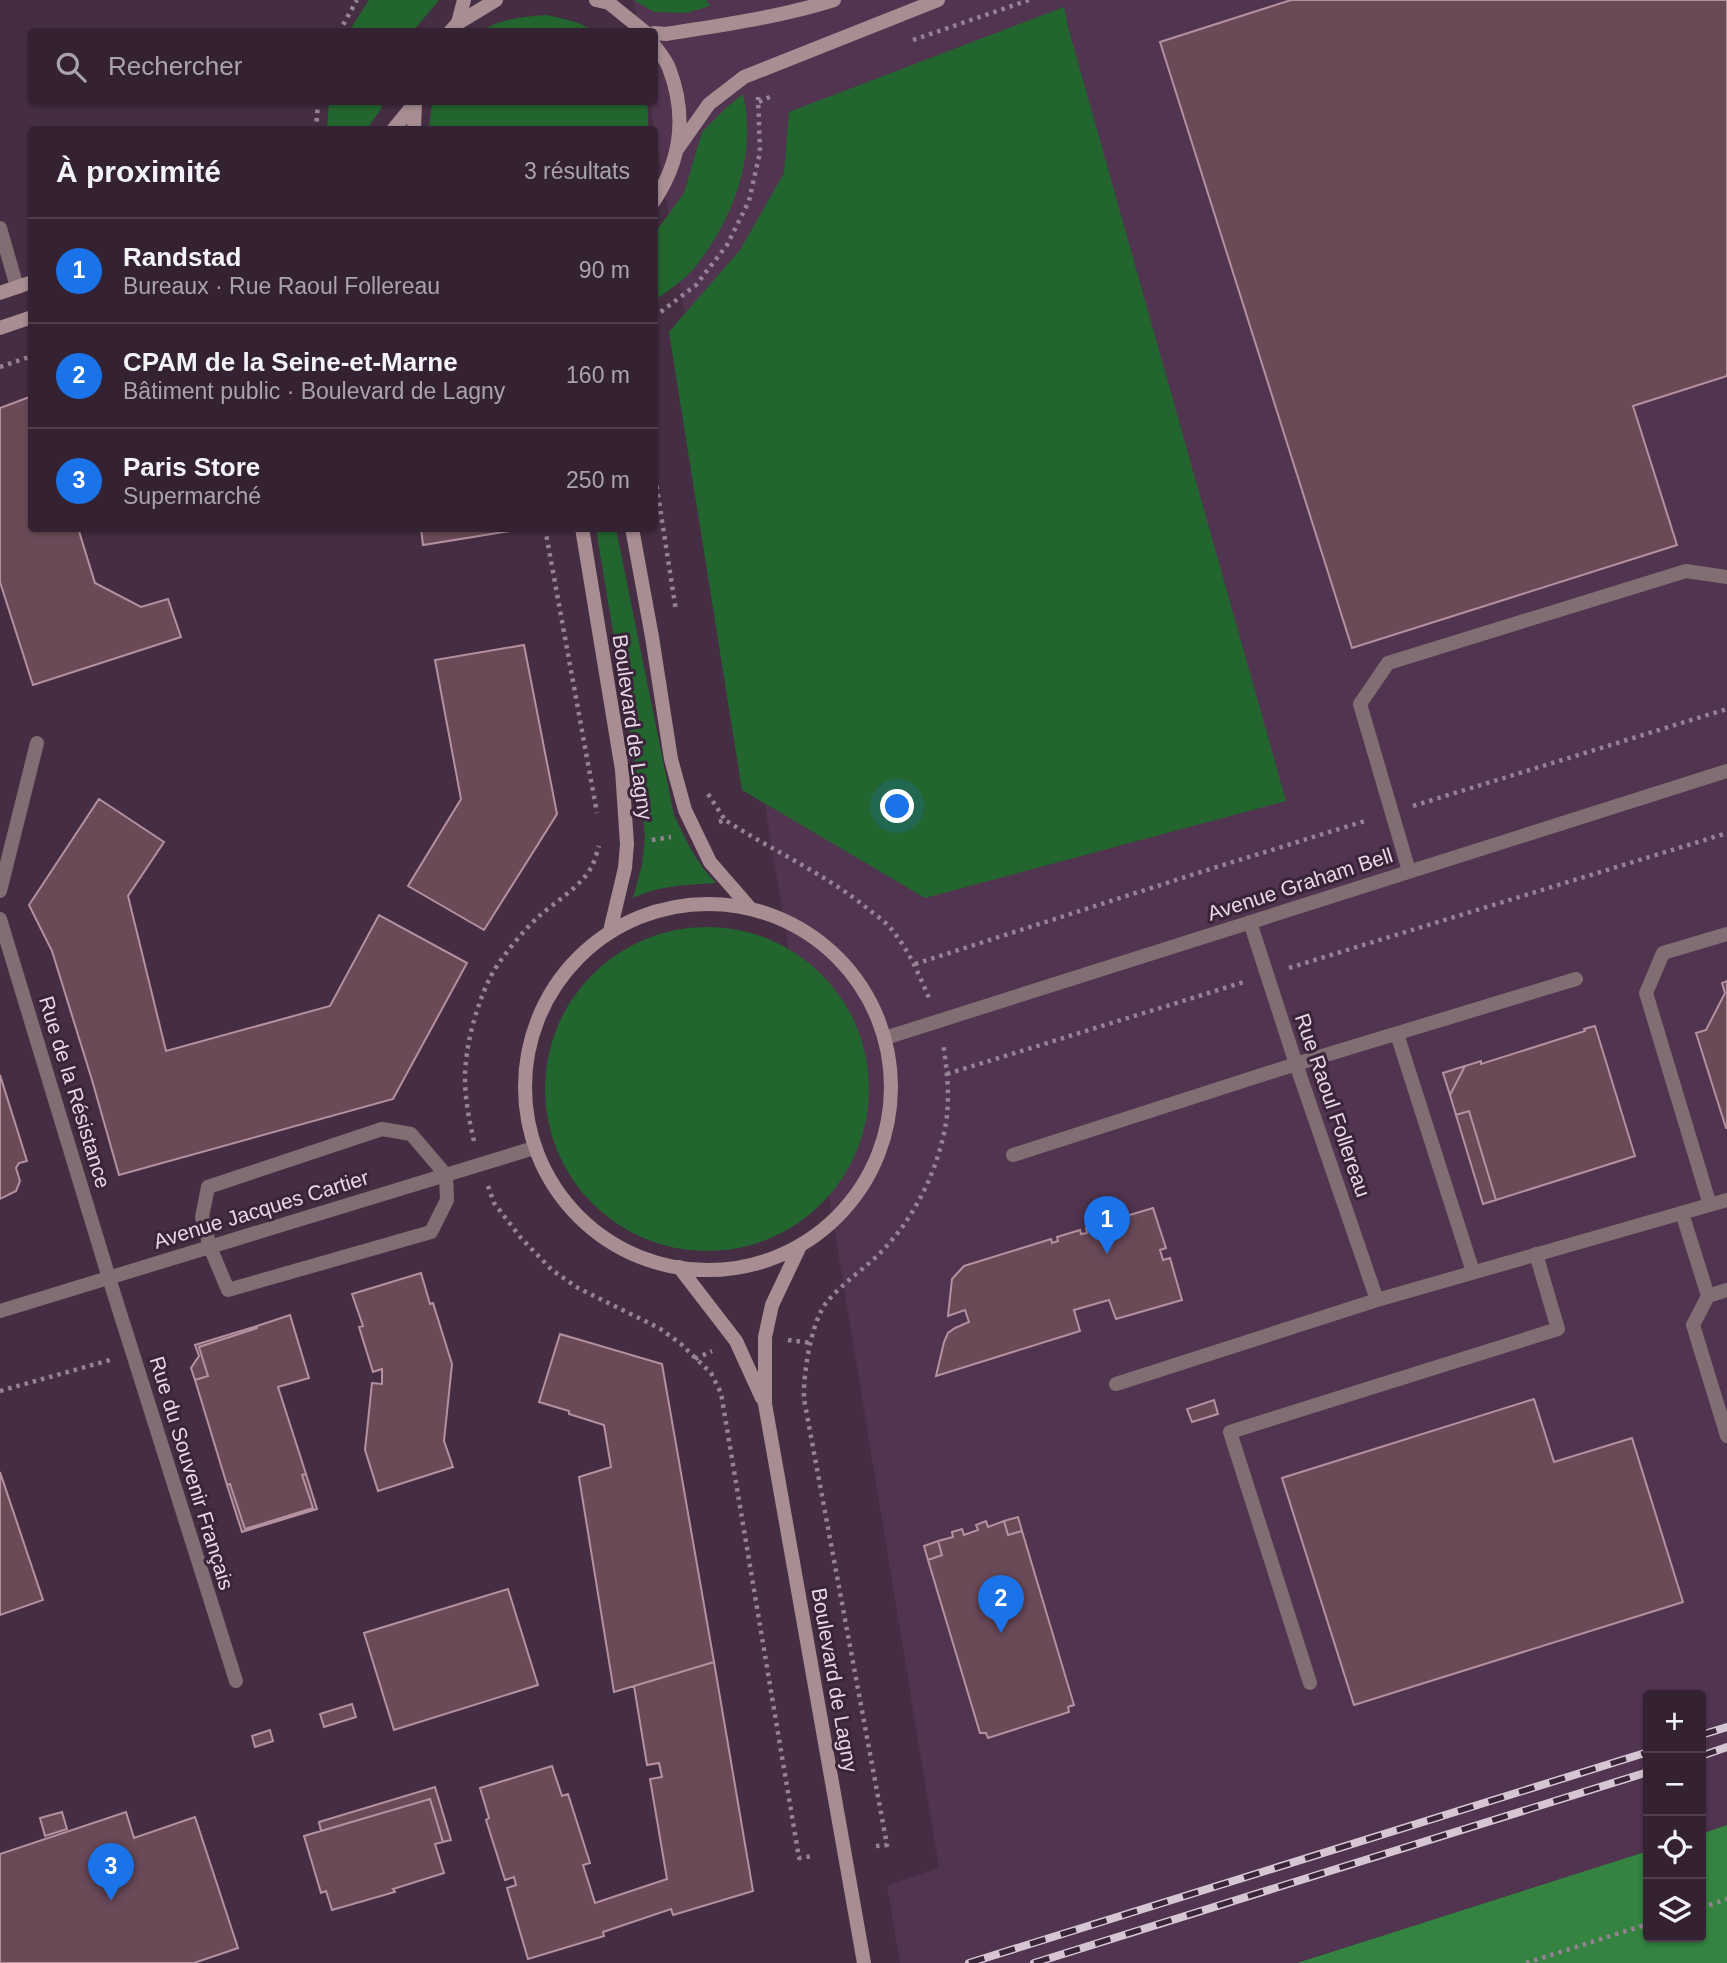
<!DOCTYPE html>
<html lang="fr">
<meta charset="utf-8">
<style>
body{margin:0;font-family:Arial,sans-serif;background:#3c2a3a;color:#f1f3f6}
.controls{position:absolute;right:21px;bottom:21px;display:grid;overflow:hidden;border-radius:7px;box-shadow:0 2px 5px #0004}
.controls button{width:63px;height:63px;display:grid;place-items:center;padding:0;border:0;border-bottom:2px solid #4e3f4d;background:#342232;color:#f1f3f6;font:35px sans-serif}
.you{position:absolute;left:898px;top:807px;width:24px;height:24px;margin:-18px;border:5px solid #fff;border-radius:50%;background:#1a73e8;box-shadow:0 0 0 10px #1a73e833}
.badge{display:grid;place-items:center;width:46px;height:46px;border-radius:50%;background:#1a73e8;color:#fff;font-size:23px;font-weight:700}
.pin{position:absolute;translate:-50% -58px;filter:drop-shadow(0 2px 4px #0008)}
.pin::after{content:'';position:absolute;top:37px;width:24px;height:21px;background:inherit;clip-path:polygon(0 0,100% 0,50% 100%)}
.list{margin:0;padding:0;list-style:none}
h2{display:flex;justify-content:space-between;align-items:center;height:91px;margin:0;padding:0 28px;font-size:30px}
h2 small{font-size:23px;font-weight:400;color:#a9a4ac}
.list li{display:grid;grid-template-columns:46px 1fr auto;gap:21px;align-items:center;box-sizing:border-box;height:105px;padding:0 28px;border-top:2px solid #4e3f4d}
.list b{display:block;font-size:26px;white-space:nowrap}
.list p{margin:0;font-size:23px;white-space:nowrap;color:#a9a4ac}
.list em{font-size:23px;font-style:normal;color:#a9a4ac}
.icon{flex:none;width:38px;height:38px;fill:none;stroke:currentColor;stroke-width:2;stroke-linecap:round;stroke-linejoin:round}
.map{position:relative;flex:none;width:1727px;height:1963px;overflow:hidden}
.search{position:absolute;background:#342232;box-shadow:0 2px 5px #0004;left:28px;top:28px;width:630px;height:77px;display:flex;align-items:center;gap:18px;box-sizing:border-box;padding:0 24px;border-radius:7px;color:#a9a4ac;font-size:26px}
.panel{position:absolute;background:#342232;box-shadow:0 2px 5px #0004;left:28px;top:126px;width:630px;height:406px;border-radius:7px}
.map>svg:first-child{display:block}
.built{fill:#51344f}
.green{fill:#23652e}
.forest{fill:#348341}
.building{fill:#6b4a58;stroke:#b5909f;stroke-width:2}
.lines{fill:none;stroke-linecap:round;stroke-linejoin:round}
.path{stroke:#958293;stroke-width:4.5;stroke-dasharray:3.5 5;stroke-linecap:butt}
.service{stroke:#806e72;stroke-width:14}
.minor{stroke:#806e72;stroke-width:14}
.tertiary{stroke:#806e72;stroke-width:14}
.secondary{stroke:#a88d92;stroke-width:14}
.rail-casing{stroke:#d6c6d4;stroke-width:8}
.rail{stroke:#3a2439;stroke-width:5;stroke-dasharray:16;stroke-linecap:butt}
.labels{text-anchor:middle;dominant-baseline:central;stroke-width:6;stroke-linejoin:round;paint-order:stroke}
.street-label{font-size:21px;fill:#e7d8e5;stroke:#3a2439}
</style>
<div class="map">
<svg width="1727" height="1963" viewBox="0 0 1727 1963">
<rect width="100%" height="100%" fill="#452e43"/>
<path class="built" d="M633 0H1727V1825L1701 1834V1695H1648V1851L1297 1963H900L887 1885 939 1868 650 102H654V32L639 31Z"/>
<path class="green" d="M369 0H439L413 31H349Z
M634 0H706L710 6 686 13 654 12Z
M1064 7 1068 27 1286 801 925 898 742 790 669 332 740 250 784 173 789 112Z
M547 15 576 22 595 31H482C501 18 524 17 547 15Z
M743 94C757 154 734 218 696 266 685 280 669 290 655 300V233L684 193 702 132 726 108Z
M329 102H382L381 109 367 129H327Z
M432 102H646L648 110V129H429Z
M596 529H616L674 815C686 840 696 863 716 883 686 885 660 885 633 898L642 865 645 837 642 806Z
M545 1089a162 162 0 1 1 324 0a162 162 0 1 1-324 0Z"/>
<path class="forest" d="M1727 1825V1963H1297L1648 1851V1937H1701V1834Z"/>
<path class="building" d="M1291 0H1727V376L1633 406 1677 545 1352 648 1160 42Z
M32 396V528H78L95 583 141 607 168 599 181 637 33 685 0 582V408Z
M421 528H516V530L423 545Z
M524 645 557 814 484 930 408 886 461 799 435 660Z
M99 799 164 842 128 896 166 1051 330 1006 379 915 467 963 393 1099 119 1175 92 1080 52 951 29 905Z
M1727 981V1128H1726L1696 1033 1706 1030 1725 993 1722 983Z
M1595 1026 1635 1156 1496 1200 1469 1111 1456 1115 1450 1095 1465 1066 1481 1061V1064L1585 1031 1584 1029Z
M1465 1066 1450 1095 1443 1073Z
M0 1075 27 1161 19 1163 16 1168 20 1181 16 1191 0 1199Z
M1469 1111 1496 1200 1483 1204 1456 1115Z
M1153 1208 1166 1248 1160 1250 1163 1260 1170 1258 1182 1300 1116 1319 1109 1300 1074 1310 1080 1331 936 1376 944 1342 948 1333 955 1328 969 1322 965 1310 948 1316 952 1279 964 1266 1051 1239 1052 1243 1058 1241 1057 1237 1080 1230 1081 1234 1087 1233 1086 1228Z
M421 1273 430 1304 433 1303 452 1364 444 1441 453 1467 378 1491 365 1450 372 1383 382 1384V1369L373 1372 359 1327 363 1326 352 1294Z
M290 1315 309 1378 278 1387 306 1474 302 1475 313 1508 245 1529 230 1484 227 1485 195 1380 208 1376 199 1347 257 1328V1326Z
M257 1326V1328L199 1347 208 1376 195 1380 191 1368 199 1356 195 1345Z
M560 1334 662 1364 714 1662 614 1692 579 1477 611 1467 604 1425 569 1414V1411L539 1402Z
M1534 1399 1554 1462 1632 1438 1683 1602 1354 1705 1282 1478Z
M1214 1400 1218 1414 1192 1422 1187 1409Z
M0 1472 43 1600 0 1615Z
M306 1474 317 1509 242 1532 227 1485 230 1484 245 1529 313 1508 302 1475Z
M1018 1517 1022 1531 1008 1535 1004 1521Z
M986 1521 988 1527 1004 1521 1008 1535 1022 1531 1074 1705 1068 1707 1069 1712 988 1738 986 1733H980L928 1560 942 1555 938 1541 953 1537 952 1532 962 1529 964 1535 978 1530 976 1525Z
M938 1541 942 1555 928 1560 924 1546Z
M508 1589 538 1685 394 1730 364 1633Z
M714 1662 753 1891 673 1915 671 1909 603 1932 604 1936 528 1959 507 1888 516 1885 514 1877 505 1880 486 1820 489 1818 480 1788 552 1766 562 1796 568 1794 590 1863 583 1865 595 1903 667 1879 650 1779 662 1777 659 1763 647 1765 634 1686Z
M352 1704 356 1717 324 1727 320 1714Z
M270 1730 273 1741 255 1747 252 1736Z
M435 1787 451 1840 443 1842 430 1799 321 1831 319 1822Z
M430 1799 443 1842 435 1844 444 1873 393 1889 395 1892 332 1910 326 1891 321 1893 304 1836Z
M62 1812 67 1829 45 1836 40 1818Z
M126 1812 134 1838 195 1817 238 1948 194 1963H0V1854Z"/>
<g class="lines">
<path class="path" d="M339 32 357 0
M913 40 1029 0
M759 102 774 95
M316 130 318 102
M654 317 696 285 727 245 749 201 760 152 758 97
M0 367 32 356
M654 469 676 611
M545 528 597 813
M708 794 725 820
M1413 806 1727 709
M719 822 725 820C770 849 819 871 862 904 870 911 879 917 887 924 907 946 918 972 929 998
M652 840 671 837
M915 964 1204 871 1368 820
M1289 968 1727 833
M947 1074 1244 982
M474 1141C469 1120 465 1099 465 1078 465 1047 476 1007 489 980 497 962 523 931 538 917 555 902 581 887 592 866 595 860 597 852 599 846
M488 1186 494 1203 521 1238 552 1270 578 1288 659 1328 681 1344 711 1373 721 1393 799 1858 813 1856
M788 1340 812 1343
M695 1359 712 1351
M0 1391 110 1360
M876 1846 887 1845 804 1399C803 1375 811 1321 827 1302 843 1282 865 1269 882 1251 915 1217 938 1170 946 1123 950 1097 947 1069 943 1043
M1701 1908 1727 1899
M1526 1963 1648 1924"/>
<path class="service" d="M1409 871 1360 704 1388 663 1686 571 1727 577
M1397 1034 1473 1272
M382 1129 411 1134 446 1175 447 1200 431 1232 228 1290 210 1247 202 1217 208 1187Z
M1013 1155 1296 1064 1576 979
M1710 1205 1646 993 1663 953 1727 934
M1682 1213 1708 1296
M1727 1290 1708 1296 1693 1325 1727 1436
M1310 1683 1230 1432 1558 1329 1536 1254"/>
<path class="minor" d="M0 228 17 287
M0 891 37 743
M0 919 109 1278 236 1681
M1250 922 1296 1064 1377 1300
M885 1038 1727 771
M1116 1384 1377 1300 1727 1200"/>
<path class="tertiary" d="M0 1311 534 1148"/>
<path class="secondary" d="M596 0 609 3 645 32
M458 23 464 0
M450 32 458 23 496 0
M654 33 666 34C722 25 780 17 834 0
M654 45C659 52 666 60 669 68 687 115 682 159 654 201
M393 130 415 103
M414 130 415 103
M678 148 709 104 744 77 938 0
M0 293 32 282
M0 328 32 317
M582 528 622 770 627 844 625 868 610 931
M632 528 652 637 671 759 685 810 710 862 750 908
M525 1087a183 183 0 1 1 366 0a183 183 0 1 1-366 0Z
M800 1246 772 1305 765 1337V1404L864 1963
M679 1267 736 1341 762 1398"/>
<defs>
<path id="rail" d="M1701 1735 1727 1727
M1701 1756 1727 1747
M969 1963 1648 1752
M1034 1963 1648 1772"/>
</defs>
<use href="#rail" class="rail-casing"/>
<use href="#rail" class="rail"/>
</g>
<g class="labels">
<g class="street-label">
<text transform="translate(633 727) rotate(82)">Boulevard de Lagny</text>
<text transform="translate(1300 884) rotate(-18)">Avenue Graham Bell</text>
<text transform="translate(75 1092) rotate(73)">Rue de la Résistance</text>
<text transform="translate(1333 1105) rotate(71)">Rue Raoul Follereau</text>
<text transform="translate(261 1209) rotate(-17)">Avenue Jacques Cartier</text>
<text transform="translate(192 1473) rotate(73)">Rue du Souvenir Français</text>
<text transform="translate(835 1680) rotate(80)">Boulevard de Lagny</text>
</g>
</g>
</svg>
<div class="controls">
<button>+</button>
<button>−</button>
<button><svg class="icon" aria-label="locate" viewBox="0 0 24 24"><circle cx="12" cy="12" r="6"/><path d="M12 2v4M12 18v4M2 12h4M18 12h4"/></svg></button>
<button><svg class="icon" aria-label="layers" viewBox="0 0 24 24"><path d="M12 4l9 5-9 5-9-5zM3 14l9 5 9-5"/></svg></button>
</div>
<div class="you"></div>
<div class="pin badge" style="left:1107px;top:1254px">1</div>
<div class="pin badge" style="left:1001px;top:1633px">2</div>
<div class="pin badge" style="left:111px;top:1901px">3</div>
<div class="search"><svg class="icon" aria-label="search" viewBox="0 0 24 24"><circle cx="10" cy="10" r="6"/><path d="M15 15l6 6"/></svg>Rechercher</div>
<section class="panel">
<h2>À proximité<small>3 résultats</small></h2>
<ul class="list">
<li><span class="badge">1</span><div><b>Randstad</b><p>Bureaux · Rue Raoul Follereau</p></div><em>90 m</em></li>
<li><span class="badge">2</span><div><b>CPAM de la Seine-et-Marne</b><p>Bâtiment public · Boulevard de Lagny</p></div><em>160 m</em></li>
<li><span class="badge">3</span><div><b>Paris Store</b><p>Supermarché</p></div><em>250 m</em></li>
</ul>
</section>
</div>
